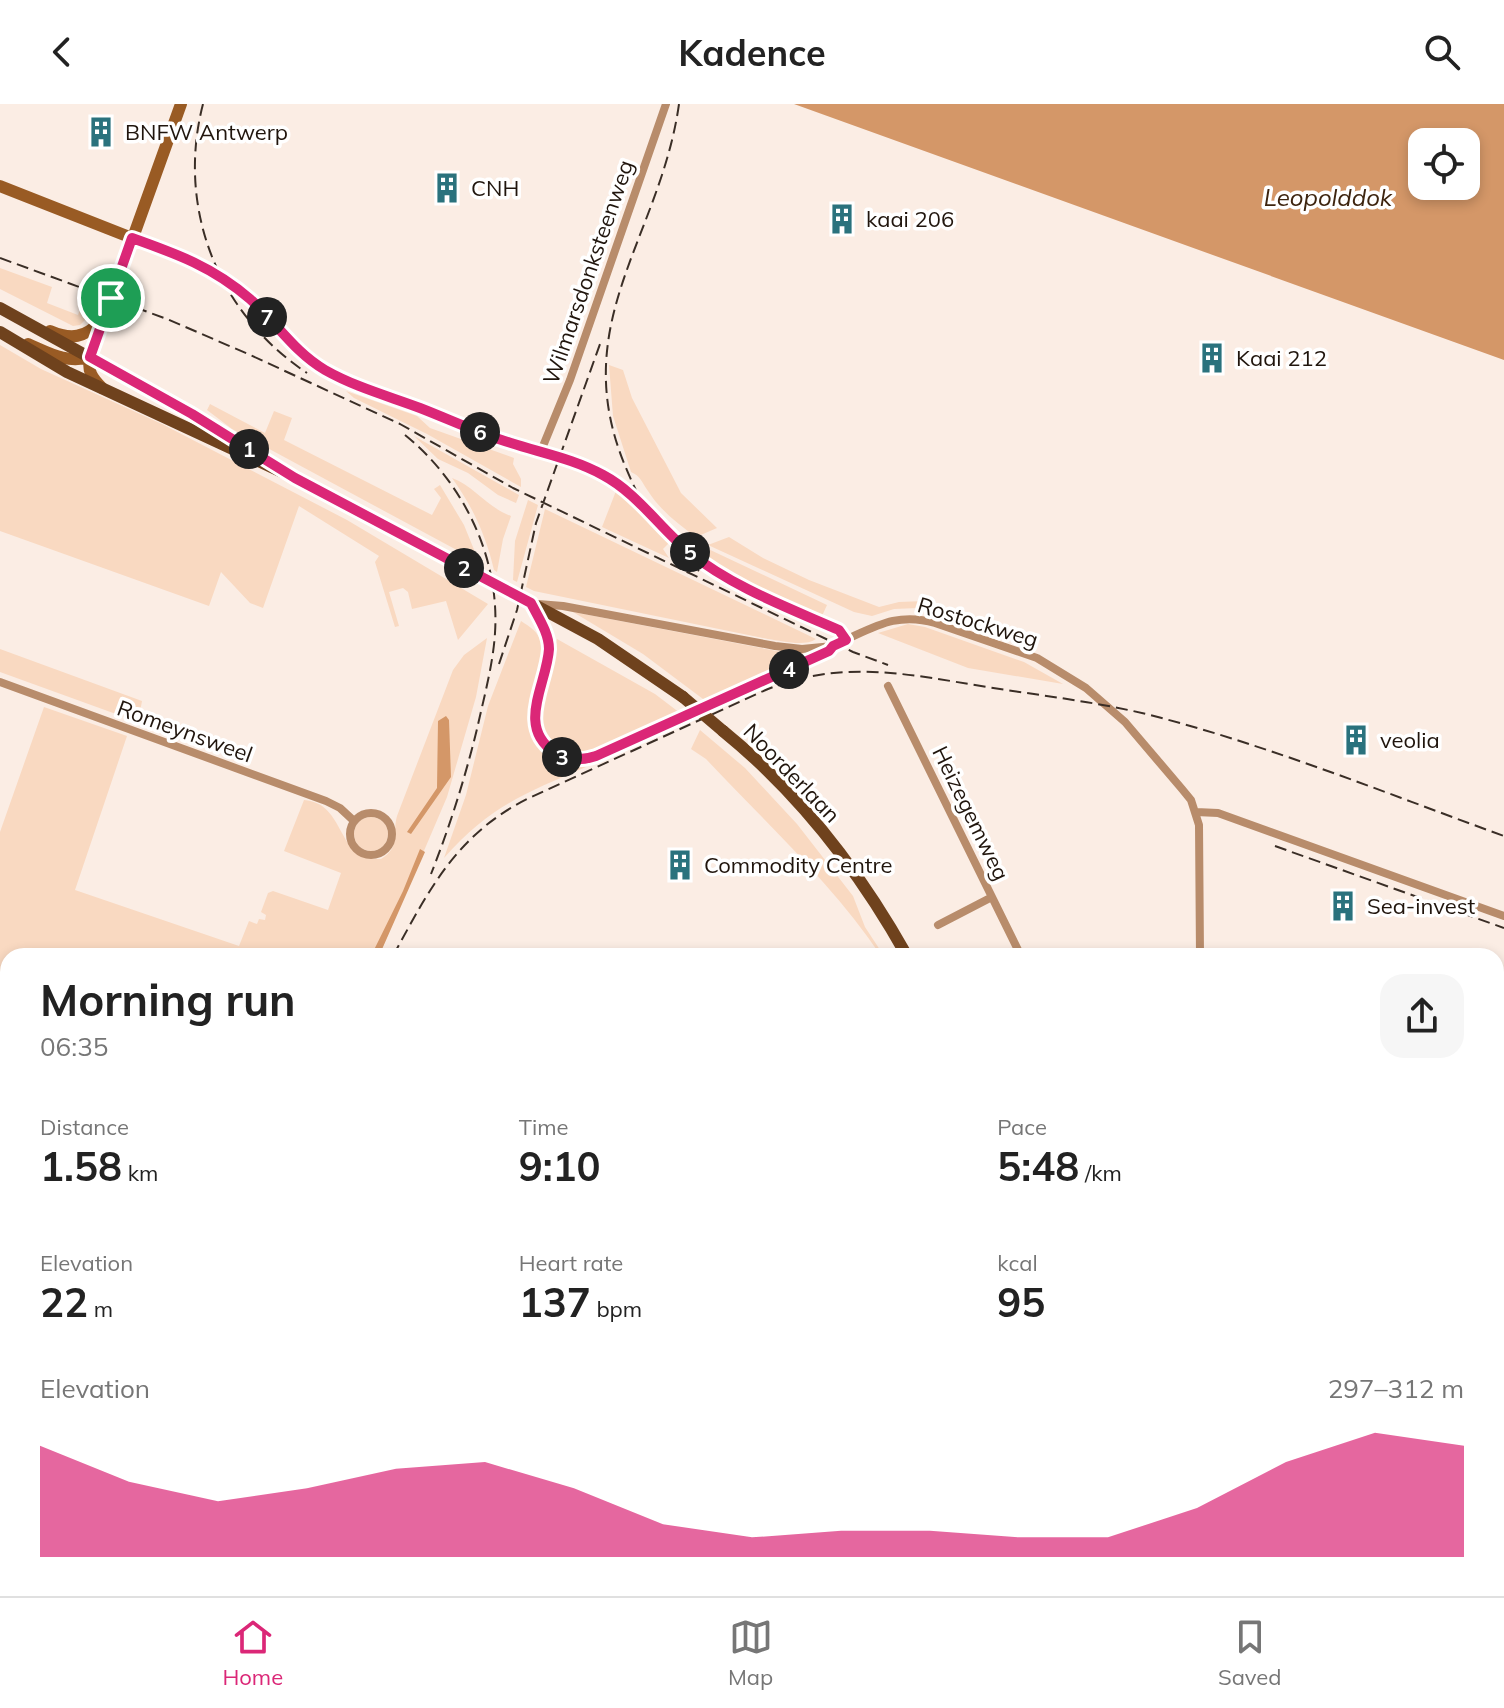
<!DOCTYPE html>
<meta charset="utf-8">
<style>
:root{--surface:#fff;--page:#f6f6f6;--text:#222;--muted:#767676;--line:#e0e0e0;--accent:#db2777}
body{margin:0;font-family:Mulish,sans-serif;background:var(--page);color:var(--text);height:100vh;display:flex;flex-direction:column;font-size:30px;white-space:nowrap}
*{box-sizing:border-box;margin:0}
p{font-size:26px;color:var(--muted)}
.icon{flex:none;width:44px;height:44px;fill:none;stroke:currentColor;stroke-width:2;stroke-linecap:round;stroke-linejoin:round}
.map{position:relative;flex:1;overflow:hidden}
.side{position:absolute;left:0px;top:844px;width:1504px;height:648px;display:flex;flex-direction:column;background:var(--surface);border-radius:24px 24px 0 0;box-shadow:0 4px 12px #0003}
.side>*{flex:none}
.tools{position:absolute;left:1408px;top:24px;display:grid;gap:16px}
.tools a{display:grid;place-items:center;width:72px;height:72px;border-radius:16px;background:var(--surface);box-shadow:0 4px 12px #0003;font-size:40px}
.pin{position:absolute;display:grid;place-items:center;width:68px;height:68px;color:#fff;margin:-34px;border:4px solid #fff;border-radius:50%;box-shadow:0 2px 8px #0007}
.km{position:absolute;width:40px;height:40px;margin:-20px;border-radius:50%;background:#222;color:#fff;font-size:22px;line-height:40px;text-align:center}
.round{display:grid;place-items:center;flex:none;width:84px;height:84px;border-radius:24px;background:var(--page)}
.summary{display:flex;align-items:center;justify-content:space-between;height:136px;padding:0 40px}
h1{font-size:44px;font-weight:700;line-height:60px}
.figures{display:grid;grid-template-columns:repeat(3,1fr);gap:12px;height:136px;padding:8px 40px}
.figures div{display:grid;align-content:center}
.figures b{font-size:40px;font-weight:700}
.figures small{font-size:22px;font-weight:400}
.figures p{font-size:22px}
.chart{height:224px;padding:16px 40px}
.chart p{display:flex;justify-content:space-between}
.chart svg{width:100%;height:144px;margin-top:8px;fill:var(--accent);opacity:.7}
header{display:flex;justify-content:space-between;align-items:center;height:104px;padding:0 40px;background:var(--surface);font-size:36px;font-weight:700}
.dock{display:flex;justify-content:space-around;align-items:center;height:112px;border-top:2px solid var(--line);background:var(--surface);font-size:22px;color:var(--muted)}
.dock a{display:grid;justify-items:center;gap:4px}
.dock .selected{color:var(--accent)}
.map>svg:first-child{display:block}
.green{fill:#f9d9c1}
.water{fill:#d49768;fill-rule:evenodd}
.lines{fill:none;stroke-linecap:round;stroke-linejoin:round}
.street{stroke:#b88c6b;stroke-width:8}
.secondary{stroke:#995b24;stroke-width:12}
.primary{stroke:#6f421d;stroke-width:12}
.rail{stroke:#3a2e26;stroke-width:2;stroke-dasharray:12 6;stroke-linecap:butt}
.primary-bridge{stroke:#6f421d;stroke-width:12}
.route-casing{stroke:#fff;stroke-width:16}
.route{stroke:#db2777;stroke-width:10}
.labels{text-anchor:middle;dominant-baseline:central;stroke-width:7;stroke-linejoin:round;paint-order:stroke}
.poi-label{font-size:22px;fill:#20150d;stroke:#fff;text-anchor:start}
.street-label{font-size:22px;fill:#20150d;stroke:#fff}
.water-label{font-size:24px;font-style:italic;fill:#3d240f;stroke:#fff}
</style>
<header><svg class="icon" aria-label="back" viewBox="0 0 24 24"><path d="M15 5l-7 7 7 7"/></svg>Kadence<svg class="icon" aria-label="search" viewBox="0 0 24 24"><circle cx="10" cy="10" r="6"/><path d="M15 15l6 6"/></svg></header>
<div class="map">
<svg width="1504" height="1492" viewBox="0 0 1504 1492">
<rect width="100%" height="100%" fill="#fbede4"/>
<!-- green -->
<path class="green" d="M0,164L52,183L47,199L78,211L84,194L94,196L87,214L80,221L73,222L0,185Z
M0,241L41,265L162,320L347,416L488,500L458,536L446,497L412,505L408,488L403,484L389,488L399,522L395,523L375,458L379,452L299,402L263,504L250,499L221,468L209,502L0,427Z
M609,261L623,266L632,294L681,389L717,424L696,433C678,420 660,406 648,387C642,379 641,372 631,368L613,312Z
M346,287L417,312L430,324L514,354L513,360L521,375V383L427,330L354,294Z
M210,300L265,329L274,307L292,314L284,336L432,411L441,394L434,385L440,381L464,421L479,458L232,325L207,306Z
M414,332L519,391L516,399L498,391L468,369L438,355Z
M452,374C474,382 488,404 511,412L503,435L497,468L494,466C486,432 473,403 452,374Z
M616,387L632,399L671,437L663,445L669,454L602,423Z
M528,396L538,401L517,478L513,476L515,437Z
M545,405L816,535C804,543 783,537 768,535L534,487L526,483Z
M729,433L763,454L809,476L879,503L899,498L924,497L994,518L992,522L953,515L918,504L894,505L872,512L854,508L708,441Z
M704,443L827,501L822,512L739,474L697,447Z
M573,508L782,548L803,549L804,553L707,598L643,550Z
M521,517C530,523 538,527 541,539C549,570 513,607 537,641C549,658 566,662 586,663C525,689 489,703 444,754L466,691L488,602Z
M908,520L925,523L1024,558L1063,580L968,564L878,529Z
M487,534L476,593L447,693L379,852H8V1065L0,1063V728L44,603L127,632L75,786L239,842L249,817L257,820L259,815L265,816L266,811L261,808L268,789L273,787L328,806L341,769L284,747L304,696C347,699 335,758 381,755C401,743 392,730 397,712L453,566L464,551Z
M557,535L655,590L680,609L596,648L577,652L559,645L541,626L538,608Z
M0,545L142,597L138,618L0,568Z
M700,626L745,664L797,720L853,792L865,823L884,852H881C832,779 765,718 706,655L691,645Z
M354 730a17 17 0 1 1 34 0a17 17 0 1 1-34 0Z"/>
<!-- water -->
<path class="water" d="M794,0H1504V256ZM1466,38V82H1422V38Z
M446,612L449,616L451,673L411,730L407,728L437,684L438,617Z
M420,745L425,748L379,852H371L403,787Z
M1496,968L1504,971V1157L1496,1144Z"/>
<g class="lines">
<!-- street -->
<path class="street" d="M132,134L209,164L252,198L290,238L313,258L344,276L469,324L600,369C634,390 658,421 687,446C730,483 789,504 839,526L846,536
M541,347L570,276L666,0
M531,500C538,514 549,529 548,546C546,580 516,623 554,648C567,657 581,656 596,652L829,547L836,540C872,525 895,507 935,519L1037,554L1086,584L1125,618L1182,685L1191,696L1199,721L1200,852
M538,500L563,502L775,542L802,545L833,542
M0,578L326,697L340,704L354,717
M888,582L1021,852
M1196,708L1218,709L1504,812
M350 730a21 21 0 1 1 42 0a21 21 0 1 1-42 0Z
M938,821L992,793
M0,1257L8,1260
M1496,1408L1504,1420
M733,1484L735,1492
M1183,1484L1187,1492
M0,1486L14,1487L23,1484
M703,1492L722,1484"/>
<!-- secondary -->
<path class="secondary" d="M0,82L132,134
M50,227C71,236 85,234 101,217
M28,240C49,249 67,260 90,253
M102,284C92,274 87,267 90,253L181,0"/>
<!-- primary -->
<path class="primary" d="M0,204L192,310L248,345
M0,228L67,268L295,374L465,464
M531,499L598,535L683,593
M723,627C798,688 860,768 907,852
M264,1492L283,1484"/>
<!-- rail -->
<path class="rail" d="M203,0C176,104 218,210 307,269
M679,0C660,135 565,220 626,364C643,405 664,439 699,467
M0,154L167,215L248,250L400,320L513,384L853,548L888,561
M405,331C463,378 500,453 495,529C493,561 484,593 477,625C465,674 450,722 431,770
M499,560L517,506L536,419L600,240
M1275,742L1504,824
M393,852C429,786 456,731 527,695L761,588C839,554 906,570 987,583C1043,592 1099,598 1154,612C1273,643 1388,690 1504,732
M0,1402L8,1400
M58,1492L63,1484"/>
<!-- primary-bridge -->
<path class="primary-bridge" d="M465,464L531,499
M683,593L723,627"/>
</g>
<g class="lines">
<!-- route casing -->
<g class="route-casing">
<path id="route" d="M132,134C177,150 213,163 250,195C276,218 294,248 325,266C355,283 388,292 420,304C451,316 480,330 511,339C542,349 574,355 603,371C637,389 659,423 689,448C732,483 789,504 839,526L846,536L833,542L829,547L596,652C581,657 567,657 554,648C516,622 547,580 549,545C549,529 538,513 531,499L295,374L192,310L90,253Z"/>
</g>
<!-- route -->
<use href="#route" class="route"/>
</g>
<!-- icons -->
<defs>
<g id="building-bare" transform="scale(2.4)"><path d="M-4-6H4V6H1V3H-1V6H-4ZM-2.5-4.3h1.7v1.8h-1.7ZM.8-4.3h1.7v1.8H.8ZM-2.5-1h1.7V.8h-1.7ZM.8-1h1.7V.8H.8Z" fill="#2a727d" stroke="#fff" stroke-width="2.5" paint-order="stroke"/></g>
</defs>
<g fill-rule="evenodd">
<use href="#building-bare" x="101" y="28"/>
<use href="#building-bare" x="447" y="84"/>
<use href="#building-bare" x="842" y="115"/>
<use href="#building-bare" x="1212" y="254"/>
<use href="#building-bare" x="1356" y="636"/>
<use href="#building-bare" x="680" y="761"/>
<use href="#building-bare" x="1343" y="802"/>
</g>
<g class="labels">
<!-- poi labels -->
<g class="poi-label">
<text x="125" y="28">BNFW Antwerp</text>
<text x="471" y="84">CNH</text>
<text x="866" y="115">kaai 206</text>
<text x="1236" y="254">Kaai 212</text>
<text x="1380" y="636">veolia</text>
<text x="704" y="761">Commodity Centre</text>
<text x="1367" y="802">Sea-invest</text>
</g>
<!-- street labels -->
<g class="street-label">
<text transform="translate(588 168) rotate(-71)">Wilmarsdonksteenweg</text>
<text transform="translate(978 518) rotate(17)">Rostockweg</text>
<text transform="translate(185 627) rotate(20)">Romeynsweel</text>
<text transform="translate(792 669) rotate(46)">Noorderlaan</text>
<text transform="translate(971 709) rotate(64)">Heizegemweg</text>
</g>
<!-- water labels -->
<g class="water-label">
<text x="1328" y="93">Leopolddok</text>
</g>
</g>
</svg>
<div class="tools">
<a><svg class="icon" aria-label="locate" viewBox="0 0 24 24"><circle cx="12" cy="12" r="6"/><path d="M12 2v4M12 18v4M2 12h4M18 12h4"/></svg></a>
</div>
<div class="pin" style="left:111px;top:194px;background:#1e9e55"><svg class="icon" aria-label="arrive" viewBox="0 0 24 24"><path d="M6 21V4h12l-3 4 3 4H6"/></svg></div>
<b class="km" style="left:249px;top:345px">1</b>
<b class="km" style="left:464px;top:464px">2</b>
<b class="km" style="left:562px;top:653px">3</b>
<b class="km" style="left:789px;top:565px">4</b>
<b class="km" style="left:690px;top:448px">5</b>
<b class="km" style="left:480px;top:328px">6</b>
<b class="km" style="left:267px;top:213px">7</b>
<section class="side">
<div class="summary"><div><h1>Morning run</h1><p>06:35</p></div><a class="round"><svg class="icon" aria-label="share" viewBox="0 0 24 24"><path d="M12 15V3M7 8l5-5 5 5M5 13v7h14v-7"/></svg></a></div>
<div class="figures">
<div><p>Distance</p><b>1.58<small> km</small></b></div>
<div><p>Time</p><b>9:10</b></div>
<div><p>Pace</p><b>5:48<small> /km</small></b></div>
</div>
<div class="figures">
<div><p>Elevation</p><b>22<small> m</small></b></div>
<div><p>Heart rate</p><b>137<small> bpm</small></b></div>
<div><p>kcal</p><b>95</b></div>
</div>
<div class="chart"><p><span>Elevation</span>297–312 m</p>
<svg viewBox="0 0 160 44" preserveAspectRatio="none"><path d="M0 44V10L10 21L20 27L30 23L40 17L50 15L60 23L70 34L80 38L90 36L100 36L110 38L120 38L130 29L140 15L150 6L160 10V44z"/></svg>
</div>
</section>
</div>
<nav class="dock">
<a class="selected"><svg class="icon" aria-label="home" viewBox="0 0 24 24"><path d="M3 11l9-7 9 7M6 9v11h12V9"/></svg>Home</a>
<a><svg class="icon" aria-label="map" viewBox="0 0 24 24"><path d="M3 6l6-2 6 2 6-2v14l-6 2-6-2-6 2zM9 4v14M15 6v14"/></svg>Map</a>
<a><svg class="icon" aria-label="saved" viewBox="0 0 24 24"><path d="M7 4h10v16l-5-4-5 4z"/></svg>Saved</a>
</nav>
